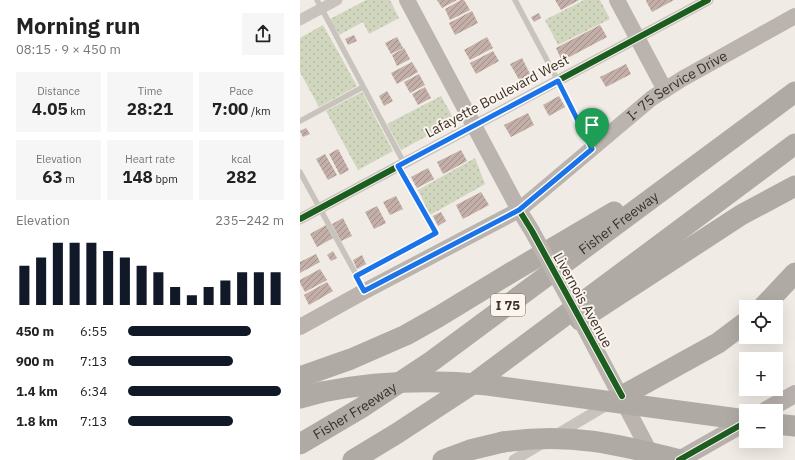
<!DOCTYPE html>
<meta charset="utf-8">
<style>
:root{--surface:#fff;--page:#f6f6f6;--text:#222;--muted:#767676;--accent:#111827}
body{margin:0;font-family:"IBM Plex Sans",sans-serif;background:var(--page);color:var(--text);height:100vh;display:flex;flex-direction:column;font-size:15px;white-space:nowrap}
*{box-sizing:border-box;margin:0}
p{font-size:13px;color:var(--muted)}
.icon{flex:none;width:22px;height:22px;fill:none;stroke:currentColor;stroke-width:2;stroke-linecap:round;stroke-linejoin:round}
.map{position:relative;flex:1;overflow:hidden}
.panel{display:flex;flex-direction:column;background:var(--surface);width:300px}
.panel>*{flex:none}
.fabs{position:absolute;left:439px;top:300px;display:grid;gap:8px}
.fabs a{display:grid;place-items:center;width:44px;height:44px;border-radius:0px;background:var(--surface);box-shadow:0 4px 16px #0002;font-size:20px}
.pin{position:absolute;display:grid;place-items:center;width:34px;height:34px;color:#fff;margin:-41px -17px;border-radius:50% 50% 50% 0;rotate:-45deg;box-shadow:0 0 4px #0007}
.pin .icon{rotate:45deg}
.round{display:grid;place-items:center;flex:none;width:42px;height:42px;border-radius:0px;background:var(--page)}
.overview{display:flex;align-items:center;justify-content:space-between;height:68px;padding:0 16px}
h1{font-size:22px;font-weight:700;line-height:30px}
.figures{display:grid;grid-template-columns:repeat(3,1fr);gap:6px;height:68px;padding:4px 16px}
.figures div{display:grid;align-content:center;border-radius:0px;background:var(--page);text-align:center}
.figures b{font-size:17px;font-weight:700}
.figures small{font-size:11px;font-weight:400}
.figures p{font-size:11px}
.chart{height:112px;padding:8px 16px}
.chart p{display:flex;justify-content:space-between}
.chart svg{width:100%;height:72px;margin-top:4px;stroke:var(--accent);stroke-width:6}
ul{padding:0 16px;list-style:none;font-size:13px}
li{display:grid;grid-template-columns:64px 48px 1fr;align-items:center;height:30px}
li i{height:10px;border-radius:5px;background:var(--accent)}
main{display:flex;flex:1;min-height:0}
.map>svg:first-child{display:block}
.grass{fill:url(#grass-dots)}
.building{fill:url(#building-hatch)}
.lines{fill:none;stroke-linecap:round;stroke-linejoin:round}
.lane{stroke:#c9c3be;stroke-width:5.5}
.street{stroke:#c9c3be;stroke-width:11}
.secondary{stroke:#bab3ae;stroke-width:16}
.primary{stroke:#b8b1ad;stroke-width:18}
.highway{stroke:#afaaa4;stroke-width:21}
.secondary-bridge{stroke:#bab3ae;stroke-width:16}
.highway-bridge{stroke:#afaaa4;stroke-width:21}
.cycleway-casing{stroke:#fbf5ee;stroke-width:8}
.cycleway{stroke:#1b5e20;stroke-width:6}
.route-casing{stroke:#fff;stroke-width:8}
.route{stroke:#1a73e8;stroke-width:5}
.labels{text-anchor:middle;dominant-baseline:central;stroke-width:4;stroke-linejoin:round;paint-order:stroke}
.shield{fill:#fbf5ee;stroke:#756b66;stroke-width:1}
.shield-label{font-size:13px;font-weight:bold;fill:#3b302b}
.street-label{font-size:14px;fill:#3b302b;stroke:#fbf5ee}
</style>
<main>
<section class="panel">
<div class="overview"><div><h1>Morning run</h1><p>08:15 · 9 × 450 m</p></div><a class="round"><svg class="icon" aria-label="share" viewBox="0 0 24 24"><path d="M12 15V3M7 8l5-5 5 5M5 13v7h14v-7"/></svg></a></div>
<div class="figures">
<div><p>Distance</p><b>4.05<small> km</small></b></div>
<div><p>Time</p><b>28:21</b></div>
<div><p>Pace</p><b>7:00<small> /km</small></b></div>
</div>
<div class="figures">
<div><p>Elevation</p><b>63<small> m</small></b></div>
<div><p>Heart rate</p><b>148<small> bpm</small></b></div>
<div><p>kcal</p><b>282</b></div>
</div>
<div class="chart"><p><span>Elevation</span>235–242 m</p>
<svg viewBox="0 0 160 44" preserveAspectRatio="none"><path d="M5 44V20M15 44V15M25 44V6M35 44V6M45 44V6M55 44V11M65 44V15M75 44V20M85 44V24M95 44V33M105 44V38M115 44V33M125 44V29M135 44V24M145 44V24M155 44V24"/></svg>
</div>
<ul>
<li><b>450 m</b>6:55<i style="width:79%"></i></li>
<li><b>900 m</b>7:13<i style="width:67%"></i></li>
<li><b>1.4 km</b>6:34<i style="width:98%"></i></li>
<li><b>1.8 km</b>7:13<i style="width:67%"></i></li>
</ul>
</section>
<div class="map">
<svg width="495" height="460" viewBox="0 0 495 460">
<defs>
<pattern id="grass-dots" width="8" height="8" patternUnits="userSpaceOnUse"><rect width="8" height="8" fill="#d1d6bf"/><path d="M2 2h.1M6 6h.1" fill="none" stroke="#b4b8a4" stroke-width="1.8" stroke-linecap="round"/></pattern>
<pattern id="building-hatch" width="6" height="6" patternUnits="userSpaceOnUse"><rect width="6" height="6" fill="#c3afa7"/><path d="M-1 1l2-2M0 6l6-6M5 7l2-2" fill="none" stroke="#a08f88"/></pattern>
</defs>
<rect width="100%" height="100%" fill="#f0ebe5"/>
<!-- grass -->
<path class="grass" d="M66,0H90L99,18L69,34L63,22L39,35L30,19Z
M284,0H300L310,19L258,45L245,20Z
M23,25L57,86L19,107L0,72V38Z
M62,92L93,151L58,170L26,111Z
M141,96L155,121L101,150L87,124Z
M175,158L185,184L130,215L118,190Z"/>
<!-- building -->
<path class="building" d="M137,0H157L142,8Z
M161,0H164L170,10L150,20L145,9Z
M255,0H279L261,10Z
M347,0H374L352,12L346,1Z
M172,11L178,23L155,35L149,23Z
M239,13L241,18L234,22L231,17Z
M300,25L307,37L262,61L256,48Z
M54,35L57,41L48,45L45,39Z
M97,37L103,48L91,54L85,43Z
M187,37L193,48L170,60L164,50Z
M104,48L110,59L97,66L92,55Z
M193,51L199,61L176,74L170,63Z
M222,58L232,78L221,83L210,64Z
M112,62L118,72L97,84L91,73Z
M326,64L331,74L306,87L300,77Z
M119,74L125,85L110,93L104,82Z
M125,87L131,98L118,105L112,94Z
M87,91L93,101L84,106L79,96Z
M259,96L265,107L249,116L243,105Z
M228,113L234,125L211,137L204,125Z
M6,128L10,134L3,137L0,131Z
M38,149L49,170L40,175L29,154Z
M161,150L167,161L143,174L137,162Z
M25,154L37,175L28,180L16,159Z
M128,168L134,179L117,188L111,177Z
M181,192L189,205L163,219L156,205Z
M96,196L103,209L90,215L83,202Z
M77,206L86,223L74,229L65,212Z
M141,212L146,221L138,226L133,216Z
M43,218L52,236L41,241L32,224Z
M26,225L33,238L17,247L10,234Z
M33,251L37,258L31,261L27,255Z
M16,254L20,262L0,273V262Z
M62,255L66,264L57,269L53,260Z
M20,269L27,280L5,292L0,283V280Z
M27,282L33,291L9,305L4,295Z"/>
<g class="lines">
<!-- lane -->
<path class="lane" d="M17,0L104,163
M215,0L258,81L291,147
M0,121L63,87
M0,172L64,289
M56,276L136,233L98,166"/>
<!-- street -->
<path class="street" d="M0,20L37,0
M0,219L408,0
M214,460L310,403"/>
<!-- secondary -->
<g class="secondary">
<path d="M107,0L219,210L232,231"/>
<path d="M317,0L365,90"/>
<path id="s1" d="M0,327L65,291L219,210L352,98L382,79L495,16"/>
<path d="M291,340L354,460"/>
</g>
<!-- primary -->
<path class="primary" d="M465,411L495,394
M379,460L446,422"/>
<!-- highway -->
<g class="highway">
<path d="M463,307L495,273"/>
<path d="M280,320L441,215L495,186"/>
<path d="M0,377L51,359L106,335L138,317L212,272L314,212"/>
<path d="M322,396L418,343L446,322"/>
<path d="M0,398L22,392"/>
<path d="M476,424L495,426"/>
<path id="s2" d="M0,444L61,408L132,361L495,92"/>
<path d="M53,460L96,434L177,381L495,144"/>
<path d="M143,460L170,450L203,442"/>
</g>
<!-- secondary-bridge -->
<path class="secondary-bridge" d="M232,231L291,340"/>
<!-- highway-bridge -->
<path class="highway-bridge" d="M22,392C78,381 130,379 187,385L446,420
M203,442C269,432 317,444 380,460"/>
<!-- cycleway casing -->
<g class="cycleway-casing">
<path id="cycleway" d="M219,210L232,231L322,396
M0,219L408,0
M379,460L446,422"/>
</g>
<!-- cycleway -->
<use href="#cycleway" class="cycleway"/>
</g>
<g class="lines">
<!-- route casing -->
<g class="route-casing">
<path id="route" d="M258,81L292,149L219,210L64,291L56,276L136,233L98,166Z"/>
</g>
<!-- route -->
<use href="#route" class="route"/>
</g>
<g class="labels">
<!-- shield labels -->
<rect class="shield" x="191" y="294" width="34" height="22" rx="3"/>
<g class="shield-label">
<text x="208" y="305">I 75</text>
</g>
<!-- street labels -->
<g class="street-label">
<text stroke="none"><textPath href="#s1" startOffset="450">I- 75 Service Drive</textPath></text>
<text transform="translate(197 96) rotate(-28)">Lafayette Boulevard West</text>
<text stroke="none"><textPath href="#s2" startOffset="388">Fisher Freeway</textPath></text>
<text transform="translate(283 300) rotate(61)">Livernois Avenue</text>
<text stroke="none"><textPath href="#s2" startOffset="64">Fisher Freeway</textPath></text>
</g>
</g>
</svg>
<div class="fabs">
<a><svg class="icon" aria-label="locate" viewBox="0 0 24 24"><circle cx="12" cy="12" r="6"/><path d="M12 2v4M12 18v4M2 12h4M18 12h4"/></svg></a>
<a>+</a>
<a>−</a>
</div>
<div class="pin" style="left:292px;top:149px;background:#1e9e55"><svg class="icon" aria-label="arrive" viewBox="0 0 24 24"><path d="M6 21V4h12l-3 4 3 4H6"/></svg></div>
</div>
</main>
